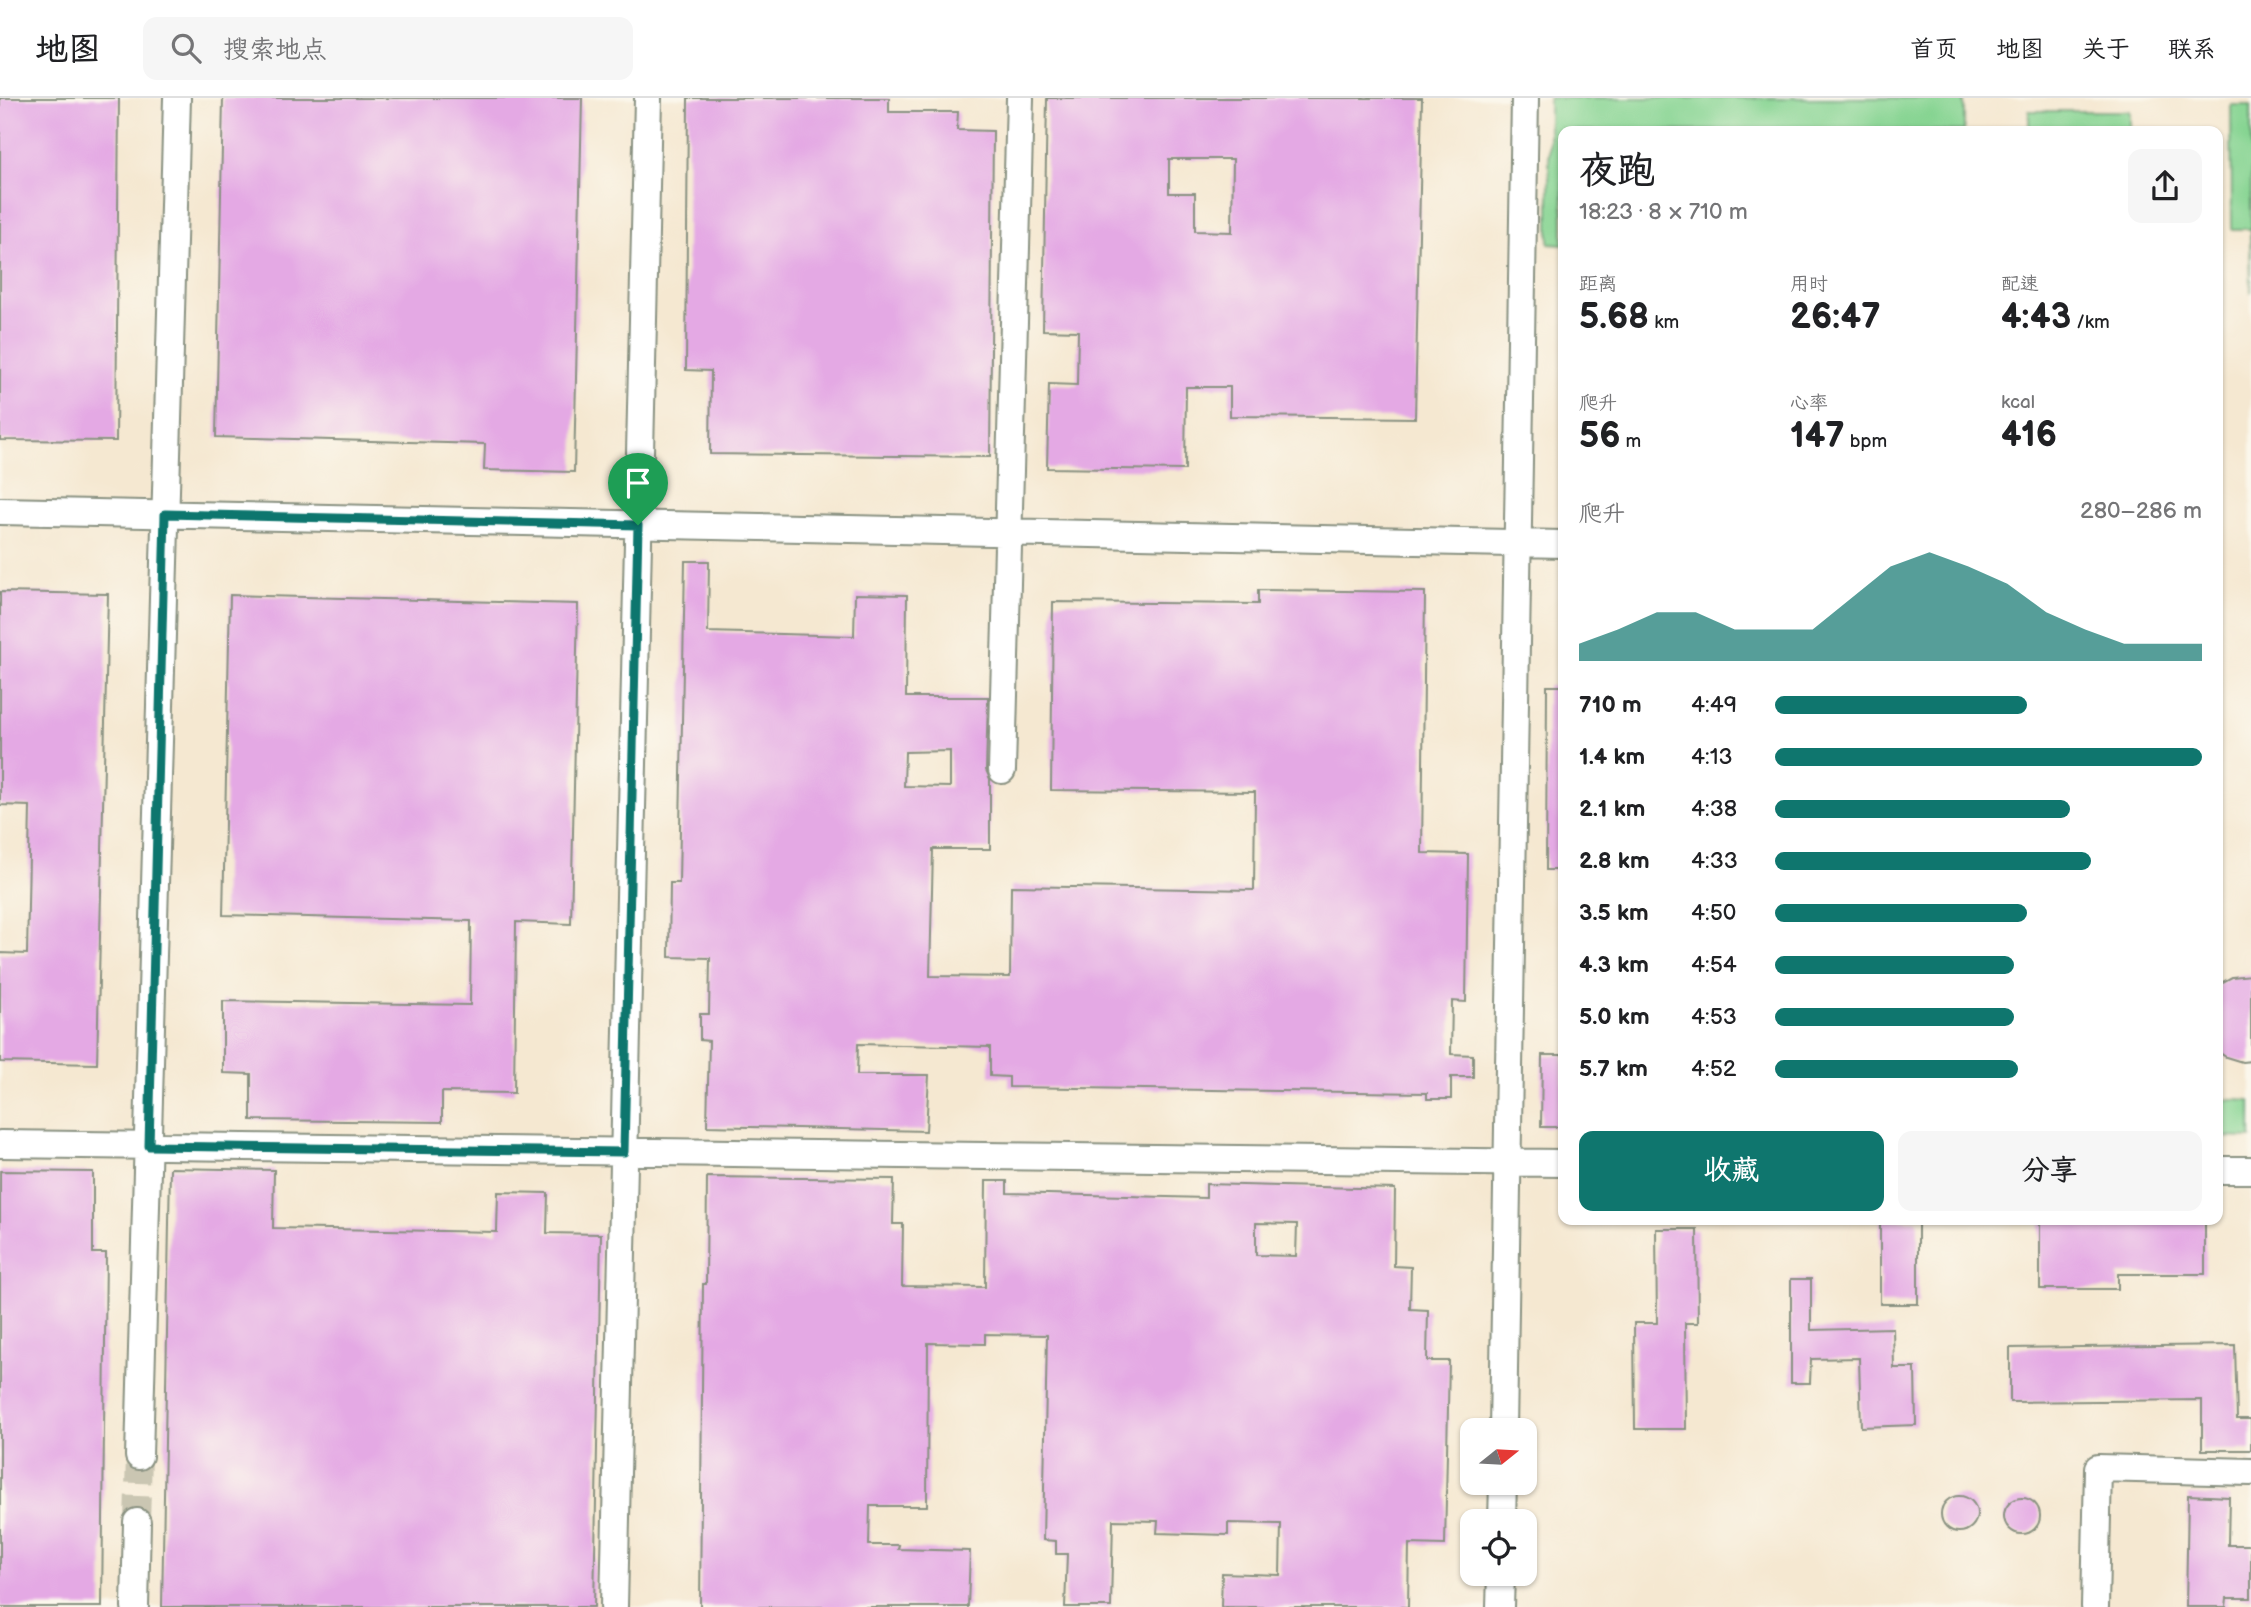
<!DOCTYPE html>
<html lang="zh">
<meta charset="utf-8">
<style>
:root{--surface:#fff;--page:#f6f6f6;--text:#202124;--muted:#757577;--line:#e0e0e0;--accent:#0f766e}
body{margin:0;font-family:"Balsamiq Sans","LXGW WenKai TC",sans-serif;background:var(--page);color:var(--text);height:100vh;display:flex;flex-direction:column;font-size:26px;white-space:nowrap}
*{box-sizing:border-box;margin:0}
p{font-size:23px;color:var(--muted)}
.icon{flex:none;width:38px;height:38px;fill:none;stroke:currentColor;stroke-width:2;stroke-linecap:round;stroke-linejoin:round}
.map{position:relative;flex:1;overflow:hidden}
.details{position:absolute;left:1558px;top:28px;width:665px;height:1099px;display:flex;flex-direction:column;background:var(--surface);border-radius:14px;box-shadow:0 2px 5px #0004}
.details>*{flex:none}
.needle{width:46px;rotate:72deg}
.fabs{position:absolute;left:1460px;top:1320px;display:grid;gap:14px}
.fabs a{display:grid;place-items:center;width:77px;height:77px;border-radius:14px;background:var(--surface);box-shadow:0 2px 5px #0004;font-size:35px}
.pin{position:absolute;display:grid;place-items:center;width:60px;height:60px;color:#fff;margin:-72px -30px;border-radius:50% 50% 50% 0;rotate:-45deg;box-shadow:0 0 7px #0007}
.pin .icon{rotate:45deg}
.round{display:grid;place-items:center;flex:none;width:74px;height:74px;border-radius:14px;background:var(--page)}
.headline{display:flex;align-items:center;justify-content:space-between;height:119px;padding:0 21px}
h1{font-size:38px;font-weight:800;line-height:52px}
.metrics{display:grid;grid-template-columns:repeat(3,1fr);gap:10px;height:119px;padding:7px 21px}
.metrics div{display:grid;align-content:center}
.metrics b{font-size:35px;font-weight:800}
.metrics small{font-size:19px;font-weight:400}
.metrics p{font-size:19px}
.chart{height:196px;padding:14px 21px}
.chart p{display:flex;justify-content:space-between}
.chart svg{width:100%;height:126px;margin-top:7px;fill:var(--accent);opacity:.7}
.cta{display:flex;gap:14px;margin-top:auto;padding:14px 21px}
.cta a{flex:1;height:80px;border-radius:14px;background:var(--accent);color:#fff;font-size:28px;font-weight:800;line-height:80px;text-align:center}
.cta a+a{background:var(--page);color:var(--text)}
ul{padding:0 21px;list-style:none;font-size:23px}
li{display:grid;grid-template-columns:112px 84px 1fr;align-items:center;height:52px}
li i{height:18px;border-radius:9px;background:var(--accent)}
header{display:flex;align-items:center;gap:42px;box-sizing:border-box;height:98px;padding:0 35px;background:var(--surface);border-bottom:2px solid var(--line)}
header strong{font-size:33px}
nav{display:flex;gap:38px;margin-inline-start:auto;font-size:24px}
.search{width:490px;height:63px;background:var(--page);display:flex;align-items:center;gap:18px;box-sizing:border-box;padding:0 24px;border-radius:14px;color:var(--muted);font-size:26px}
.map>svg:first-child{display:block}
.green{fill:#86d492;stroke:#528863;stroke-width:2}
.building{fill:#e4a9e4;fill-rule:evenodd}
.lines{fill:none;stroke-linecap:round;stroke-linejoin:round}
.minor-tunnel{stroke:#cac6b2;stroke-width:26;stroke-dasharray:26 13;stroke-linecap:butt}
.minor-casing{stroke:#8a9282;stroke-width:30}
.minor{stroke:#fff;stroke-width:26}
.route-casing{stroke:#fff;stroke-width:14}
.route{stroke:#0f766e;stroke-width:9}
</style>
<header>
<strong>地图</strong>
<div class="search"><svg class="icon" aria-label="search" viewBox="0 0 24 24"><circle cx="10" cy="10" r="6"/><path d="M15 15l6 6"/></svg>搜索地点</div>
<nav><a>首页</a><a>地图</a><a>关于</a><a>联系</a></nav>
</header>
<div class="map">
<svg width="2251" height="1509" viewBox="0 0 2251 1509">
<rect width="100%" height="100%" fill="#fbf7ec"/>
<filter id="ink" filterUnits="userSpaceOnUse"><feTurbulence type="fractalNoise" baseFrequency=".0143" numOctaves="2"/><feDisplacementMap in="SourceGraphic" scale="14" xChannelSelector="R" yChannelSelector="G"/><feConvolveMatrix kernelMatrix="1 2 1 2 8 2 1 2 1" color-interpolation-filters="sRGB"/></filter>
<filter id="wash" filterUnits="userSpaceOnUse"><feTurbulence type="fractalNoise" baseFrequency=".00686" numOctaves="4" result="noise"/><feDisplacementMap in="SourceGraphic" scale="28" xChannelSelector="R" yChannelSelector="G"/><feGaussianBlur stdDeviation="1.57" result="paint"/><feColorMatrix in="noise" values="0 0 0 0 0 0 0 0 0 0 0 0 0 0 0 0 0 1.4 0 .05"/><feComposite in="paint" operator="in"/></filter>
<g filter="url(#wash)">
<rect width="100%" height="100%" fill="#f5e8d1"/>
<!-- green -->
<path class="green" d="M1549,0H1964V33H1563V147L1549,146Z
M2231,7H2251V195L2250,131H2232Z
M2029,13H2130V33H2029Z
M2217,1001L2251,1003V1040L2217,1039Z"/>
<g id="blocks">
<!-- building -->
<path class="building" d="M0,0H119L116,343L0,342Z
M223,0H582L574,374L484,372L485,346L216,339Z
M688,0H889V14H958L957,32L993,33L990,359L710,356L711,273L686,272Z
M1047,0H1422L1415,320L1230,318V289H1186L1185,372L1047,370L1049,286L1077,287L1078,233L1043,232ZM1169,61H1233L1232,134L1195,133V95H1169Z
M685,463H709L708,534L854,538L855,496L907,497L906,599H988L986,672L990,681V751H933L930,878L1010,879L1011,788L1254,792L1255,694L1051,692L1053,504L1258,506V492L1425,494L1422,755L1468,756L1466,904L1452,903L1451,956L1473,957V979H1451V1001H1427V995L1009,989V979L990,978V949L858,946L857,977H929L926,1033L707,1028L709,943L700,942V916H709L710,860L669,859L670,785H679ZM950,653V689L904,688L905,654Z
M0,494L108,496L97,966L0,964V855L27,856L30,708L0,707Z
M230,497L578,506L571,826L516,824L514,995L442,994V1024L251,1022V976L223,975V903L470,907L471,823L223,817Z
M1547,588H1563V772H1546Z
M2251,877V963L2242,964L2226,959L2217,953V887L2232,879Z
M1542,957H1563V1029H1541Z
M170,1070L274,1072L273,1130L497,1134L498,1094L548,1095L547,1135L601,1136L594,1509H162Z
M0,1073L93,1074V1155H106L102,1509H0Z
M707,1079L894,1081L893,1126H903L902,1188L985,1189L986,1083H1007V1095L1206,1100V1086L1395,1091L1394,1168L1411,1169L1410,1211L1428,1212L1427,1263H1449L1445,1447L1409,1446L1408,1509H1221L1222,1475L1280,1477L1281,1426L1228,1425V1437L1157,1435L1158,1423L1113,1422L1111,1509H1065L1067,1456H1056V1443L1043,1442L1047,1237L985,1236V1246L928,1245L927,1408H870L869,1447H899L898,1451L970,1453L968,1509H700L703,1186H706ZM1256,1125L1297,1126L1296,1158L1256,1157Z
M1880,1122H1918V1206H1880Z
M2040,1122H2205V1176H2118V1191H2040Z
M1656,1131H1697L1698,1225H1685L1686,1331H1635L1634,1225H1657Z
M1791,1181H1811V1232L1893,1230L1894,1270H1915L1916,1327L1861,1329L1859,1260L1811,1261L1810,1285H1791Z
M2235,1247L2237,1321H2251V1352H2202V1302L2010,1304V1250Z
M2188,1397L2229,1399L2228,1447H2251V1500H2227L2226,1509H2186Z
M1941 1416a18 18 0 1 1 36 0a18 18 0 1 1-36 0Z
M2004 1418a18 18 0 1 1 36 0a18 18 0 1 1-36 0Z"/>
</g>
</g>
<g filter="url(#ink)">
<use href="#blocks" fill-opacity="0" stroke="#8a9282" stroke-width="2"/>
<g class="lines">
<!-- minor-tunnel -->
<path class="minor-tunnel" d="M137,1424L139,1358"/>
<!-- minor casing -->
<g class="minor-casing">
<path id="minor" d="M0,413L1563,446
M1002,672L1020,0
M0,1046L1563,1065
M2217,1072H2251
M1503,1332L1525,0
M139,1358L177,0
M1502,1423L1503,1384
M135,1509L137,1424
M614,1509L648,0
M1500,1509L1501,1475
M2095,1509L2098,1370L2251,1374"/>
</g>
<!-- minor -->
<use href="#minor" class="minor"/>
</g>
</g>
<g class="lines" filter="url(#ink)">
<!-- route casing -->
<g class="route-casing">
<path id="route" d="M165,416L638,427L624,1054L149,1048Z"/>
</g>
<!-- route -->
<use href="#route" class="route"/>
</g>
</svg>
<div class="fabs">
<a><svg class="needle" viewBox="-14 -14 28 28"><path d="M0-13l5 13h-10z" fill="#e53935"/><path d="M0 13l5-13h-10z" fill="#757577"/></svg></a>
<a><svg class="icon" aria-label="locate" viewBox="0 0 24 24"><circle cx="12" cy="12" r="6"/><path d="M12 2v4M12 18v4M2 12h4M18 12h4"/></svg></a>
</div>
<div class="pin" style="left:638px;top:427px;background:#1e9e55"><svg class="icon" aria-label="arrive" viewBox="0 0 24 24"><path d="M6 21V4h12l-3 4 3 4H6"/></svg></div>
<section class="details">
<div class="headline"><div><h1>夜跑</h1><p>18:23 · 8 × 710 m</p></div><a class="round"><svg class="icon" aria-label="share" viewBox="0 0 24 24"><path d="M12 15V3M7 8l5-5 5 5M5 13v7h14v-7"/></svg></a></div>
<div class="metrics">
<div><p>距离</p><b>5.68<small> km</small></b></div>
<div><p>用时</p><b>26:47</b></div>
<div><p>配速</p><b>4:43<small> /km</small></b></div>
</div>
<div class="metrics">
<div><p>爬升</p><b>56<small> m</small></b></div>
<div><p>心率</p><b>147<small> bpm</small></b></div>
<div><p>kcal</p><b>416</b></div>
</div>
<div class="chart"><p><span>爬升</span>280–286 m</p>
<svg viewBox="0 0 160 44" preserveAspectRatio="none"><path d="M0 44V38L10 33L20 27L30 27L40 33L50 33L60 33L70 22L80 11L90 6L100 11L110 17L120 27L130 33L140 38L150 38L160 38V44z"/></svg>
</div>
<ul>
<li><b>710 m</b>4:49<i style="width:59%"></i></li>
<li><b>1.4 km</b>4:13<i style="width:100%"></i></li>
<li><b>2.1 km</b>4:38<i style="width:69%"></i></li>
<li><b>2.8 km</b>4:33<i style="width:74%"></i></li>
<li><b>3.5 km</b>4:50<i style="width:59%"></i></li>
<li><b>4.3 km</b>4:54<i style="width:56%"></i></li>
<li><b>5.0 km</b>4:53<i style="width:56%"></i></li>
<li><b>5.7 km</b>4:52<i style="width:57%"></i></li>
</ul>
<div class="cta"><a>收藏</a><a>分享</a></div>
</section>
</div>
